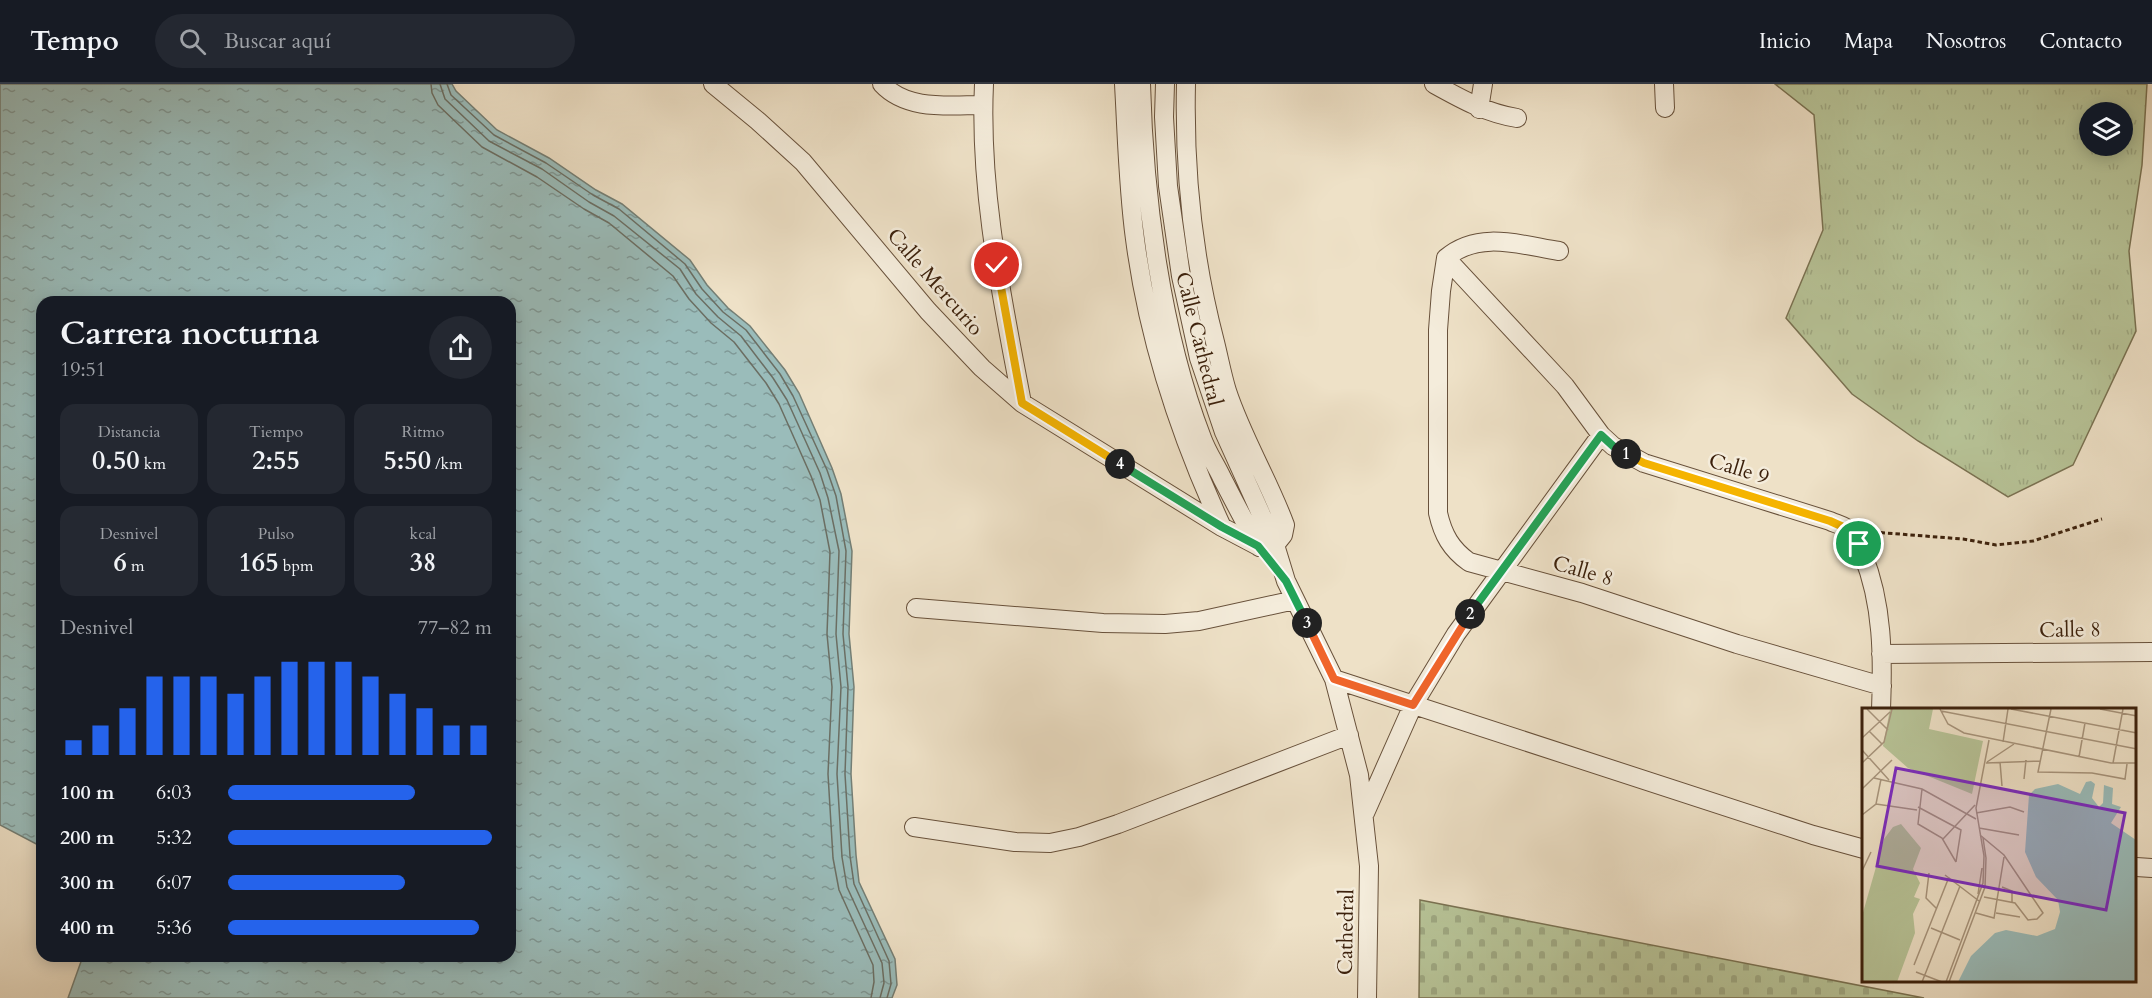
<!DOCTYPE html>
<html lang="es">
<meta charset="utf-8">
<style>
:root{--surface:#171b24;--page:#242831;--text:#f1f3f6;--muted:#9ea1a6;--line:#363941;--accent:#2563eb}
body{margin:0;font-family:Cardo,serif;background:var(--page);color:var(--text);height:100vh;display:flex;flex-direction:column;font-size:22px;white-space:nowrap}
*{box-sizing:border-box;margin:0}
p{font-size:20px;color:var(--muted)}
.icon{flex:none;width:33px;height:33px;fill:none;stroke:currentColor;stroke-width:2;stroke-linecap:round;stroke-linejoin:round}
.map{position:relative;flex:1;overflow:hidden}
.sheet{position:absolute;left:36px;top:212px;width:480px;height:666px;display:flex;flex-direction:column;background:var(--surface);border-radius:18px;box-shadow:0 3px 15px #0003}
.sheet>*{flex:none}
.buttons{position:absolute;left:2079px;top:18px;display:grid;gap:12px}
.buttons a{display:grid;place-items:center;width:54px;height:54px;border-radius:50%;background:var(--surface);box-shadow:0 3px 15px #0003;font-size:30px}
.pin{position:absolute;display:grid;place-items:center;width:51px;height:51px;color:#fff;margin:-26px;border:3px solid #fff;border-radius:50%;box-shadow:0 2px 6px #0007}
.km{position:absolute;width:30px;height:30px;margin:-15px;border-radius:50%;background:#222;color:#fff;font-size:16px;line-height:30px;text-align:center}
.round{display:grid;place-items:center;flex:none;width:63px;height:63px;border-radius:32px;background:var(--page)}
.overview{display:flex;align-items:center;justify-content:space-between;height:102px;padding:0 24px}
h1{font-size:33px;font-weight:600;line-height:45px}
.metrics{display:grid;grid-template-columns:repeat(3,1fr);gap:9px;height:102px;padding:6px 24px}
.metrics div{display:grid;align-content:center;border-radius:15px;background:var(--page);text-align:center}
.metrics b{font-size:26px;font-weight:600}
.metrics small{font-size:16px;font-weight:400}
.metrics p{font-size:16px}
.chart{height:168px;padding:12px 24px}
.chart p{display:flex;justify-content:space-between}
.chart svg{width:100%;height:108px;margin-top:6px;stroke:var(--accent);stroke-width:6}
ul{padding:0 24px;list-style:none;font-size:20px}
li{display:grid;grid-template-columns:96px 72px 1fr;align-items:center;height:45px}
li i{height:15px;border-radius:8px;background:var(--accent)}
header{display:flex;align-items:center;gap:36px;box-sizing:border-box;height:84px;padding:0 30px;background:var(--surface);border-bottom:2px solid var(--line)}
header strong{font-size:28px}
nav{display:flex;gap:33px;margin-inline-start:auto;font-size:21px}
.search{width:420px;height:54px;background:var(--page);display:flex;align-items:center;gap:15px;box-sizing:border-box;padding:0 21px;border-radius:33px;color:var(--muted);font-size:22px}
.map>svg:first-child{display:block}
.grass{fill:url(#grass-tufts);stroke:#7a7252;stroke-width:1.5;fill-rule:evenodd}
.cemetery{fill:url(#cemetery-stones);stroke:#7a7252;stroke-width:1.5}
.water{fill:url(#water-ripples);stroke:#747e74;stroke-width:1.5}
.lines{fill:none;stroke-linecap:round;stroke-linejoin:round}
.shore{stroke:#6b6e63;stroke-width:1.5}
.minor-casing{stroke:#68513b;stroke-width:20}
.path{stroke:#3c210c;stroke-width:3;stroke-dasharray:4.5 3;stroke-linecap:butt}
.minor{stroke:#f4ecdb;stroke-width:18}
.split-1-casing{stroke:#fff;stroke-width:12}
.split-2-casing{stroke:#fff;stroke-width:12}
.split-3-casing{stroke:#fff;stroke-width:12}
.split-4-casing{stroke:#fff;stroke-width:12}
.split-5-casing{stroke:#fff;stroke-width:12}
.split-1{stroke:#f5b400;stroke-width:8}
.split-2{stroke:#22a559;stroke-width:8}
.split-3{stroke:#f0652b;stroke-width:8}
.split-4{stroke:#22a559;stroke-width:8}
.split-5{stroke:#f5b400;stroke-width:8}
.labels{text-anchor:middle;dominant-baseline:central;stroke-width:5;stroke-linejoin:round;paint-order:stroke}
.street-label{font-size:21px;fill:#3c210c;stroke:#f4ecdb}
.inset-road{fill:none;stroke:#a7947c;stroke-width:1.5}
.view{fill:#7b2cbf;fill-opacity:0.15;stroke:#7b2cbf;stroke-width:3}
.inset-edge{fill:none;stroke:#3c210c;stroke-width:3}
</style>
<header>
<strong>Tempo</strong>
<div class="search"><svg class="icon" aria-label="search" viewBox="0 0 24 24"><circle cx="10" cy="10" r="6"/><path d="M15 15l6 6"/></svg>Buscar aquí</div>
<nav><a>Inicio</a><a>Mapa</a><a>Nosotros</a><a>Contacto</a></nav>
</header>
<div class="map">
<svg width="2152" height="914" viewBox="0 0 2152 914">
<defs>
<pattern id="grass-tufts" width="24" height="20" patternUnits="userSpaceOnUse" patternTransform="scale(1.5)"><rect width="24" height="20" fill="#b7c397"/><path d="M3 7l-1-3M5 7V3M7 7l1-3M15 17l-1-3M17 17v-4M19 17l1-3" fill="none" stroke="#9ea781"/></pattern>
<pattern id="cemetery-stones" width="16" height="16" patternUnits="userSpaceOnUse" patternTransform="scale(1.5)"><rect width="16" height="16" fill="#b7c397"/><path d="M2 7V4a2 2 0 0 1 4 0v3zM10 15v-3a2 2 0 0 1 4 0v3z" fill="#9ea781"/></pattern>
<pattern id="water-ripples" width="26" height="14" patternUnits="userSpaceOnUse" patternTransform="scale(1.5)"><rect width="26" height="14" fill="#9abcba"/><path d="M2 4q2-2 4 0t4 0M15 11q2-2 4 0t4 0" fill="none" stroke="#7f9896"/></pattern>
</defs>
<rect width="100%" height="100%" fill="#eee1c7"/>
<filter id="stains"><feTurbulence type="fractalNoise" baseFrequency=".00333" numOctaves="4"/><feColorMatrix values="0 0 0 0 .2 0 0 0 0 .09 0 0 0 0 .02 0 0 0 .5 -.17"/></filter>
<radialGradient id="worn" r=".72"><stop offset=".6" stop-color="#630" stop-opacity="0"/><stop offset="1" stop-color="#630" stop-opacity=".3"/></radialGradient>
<!-- grass -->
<path class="grass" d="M1775,0H2147L2142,81L2129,167L2136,247L2073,381L2008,413L1918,357L1852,310L1786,234L1823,146L1814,31ZM2090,28H2122V62H2090Z"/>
<!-- cemetery -->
<path class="cemetery" d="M1420,816L1924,914H1419Z"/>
<!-- water -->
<path class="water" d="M0,0H452L456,7L497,46L549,74L596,106L622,120L690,176L707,201L728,224L750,242L785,286L799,309L832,384L841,410L852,467L849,550L854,603L851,690L856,771L859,798L895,875L897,901L892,914H68L83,872H510V218H42V763L0,741Z"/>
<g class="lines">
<!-- shore -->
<path class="shore" d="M431,0L432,9L438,21L482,63L537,93L584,125L609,139L673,192L689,215L711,239L734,258L766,299L779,320L811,392L820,416L830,468L827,550L832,603L828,690L833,774L839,806L873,881L874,898L871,914
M440,0L445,15L489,57L542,85L589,118L614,132L680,185L696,210L718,233L741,252L773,294L787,316L820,389L828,414L839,467L836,550L841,603L837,690L842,773L847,803L882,879L884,899L880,914
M447,0L451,11L494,51L546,79L593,111L619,125L685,180L702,205L723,228L746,246L780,290L793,312L827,386L836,412L846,467L843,550L848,603L845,690L850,772L854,800L889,877L891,900L887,914"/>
<!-- minor casing -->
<g class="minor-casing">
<path id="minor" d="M713,0L758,37L803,78L928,227L982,284L1022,319L1222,443L1258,462L1275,461
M882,0C907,27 949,21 983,21
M984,0C979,108 1002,213 1022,319
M1124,0C1127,52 1128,104 1135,155C1148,255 1180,352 1222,443
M1141,0C1144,113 1161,248 1202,354C1207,368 1216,381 1222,394C1234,417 1246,441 1259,463
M1165,0L1164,33L1168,102L1181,192L1199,274L1224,348L1275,461L1286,497L1334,595L1359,691L1369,782L1367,914
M1186,0C1184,87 1193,174 1215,258C1219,274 1222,291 1227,307C1242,353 1268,395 1285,441L1283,451L1275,461
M1434,0C1461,15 1486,29 1517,34
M1664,0L1665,24
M1479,25L1483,0
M1446,174L1441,207L1438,246V429C1443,451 1451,465 1469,478L1582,509L1737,560L1882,602
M1446,174L1565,302L1601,351L1613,362L1644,379L1830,437C1836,440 1846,442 1850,447C1857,453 1860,464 1863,471C1883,520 1883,574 1881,626
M1446,174C1479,146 1521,161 1559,167
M916,524L1103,539L1165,540L1199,537L1295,516
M1881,570L2152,568
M1334,595L1813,751L1864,765
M1365,729L1413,621L1456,550L1601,351
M914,743L1015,758L1050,759L1079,753L1118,740L1349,651
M2136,783L2152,784"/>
</g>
<!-- path -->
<path class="path" d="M1873,448L1963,455L1996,461L2033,457L2102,435"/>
<!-- minor -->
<use href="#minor" class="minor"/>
</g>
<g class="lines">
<!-- split-1 casing -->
<g class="split-1-casing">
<path id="split-1" d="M1626,370L1644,379L1830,437L1850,446L1859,460"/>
</g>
<!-- split-2 casing -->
<g class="split-2-casing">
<path id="split-2" d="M1470,530L1601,351L1613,362L1626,370"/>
</g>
<!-- split-3 casing -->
<g class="split-3-casing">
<path id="split-3" d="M1307,539L1334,595L1413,621L1470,530"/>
</g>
<!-- split-4 casing -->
<g class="split-4-casing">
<path id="split-4" d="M1120,380L1222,443L1258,462L1286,497L1307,539"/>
</g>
<!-- split-5 casing -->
<g class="split-5-casing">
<path id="split-5" d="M997,181L1022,319L1120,380"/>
</g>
<!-- split-1 -->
<use href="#split-1" class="split-1"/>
<!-- split-2 -->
<use href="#split-2" class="split-2"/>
<!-- split-3 -->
<use href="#split-3" class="split-3"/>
<!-- split-4 -->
<use href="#split-4" class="split-4"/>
<!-- split-5 -->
<use href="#split-5" class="split-5"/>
</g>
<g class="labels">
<!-- street labels -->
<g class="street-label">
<text transform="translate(935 198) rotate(49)">Calle Mercurio</text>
<text transform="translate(1199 255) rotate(76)">Calle Cathedral</text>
<text transform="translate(1739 385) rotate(17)">Calle 9</text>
<text transform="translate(1583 487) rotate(16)">Calle 8</text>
<text transform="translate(2070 546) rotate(-1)">Calle 8</text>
<text transform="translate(1346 848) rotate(-89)">Cathedral</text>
</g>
</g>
<!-- overview -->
<g transform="translate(1862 624)">
<rect width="274" height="274" fill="#eee1c7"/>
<path d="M39,116L59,140L51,161L58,175L52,189L58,191L51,206L53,225L35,274H0V208L22,131L31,119Z" fill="#b7c397"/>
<path d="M28,1H71L67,21L121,33L110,86L46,60L21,38Z" fill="#b7c397"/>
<path d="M229,73L233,76L230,90L237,99L241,95L242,77L251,80L250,96L259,99L249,115L274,132V274H96L109,248L133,225L144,222L175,228L193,221L198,204L196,192L174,169L163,144L167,87L173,81L196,76L218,86L224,74Z" fill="#9abcba"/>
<path class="inset-road" d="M5,1L26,22M78,1L86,16L102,25L249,55H275M149,1L275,25M189,1L176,64L230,65L263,71L265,56M238,1L275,8M79,3L275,41M7,23L20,36M0,30L28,4M141,34L146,1M0,42L27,72M217,49L223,15M125,54L152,36M138,54L140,78M0,55L22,34L30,1M124,55L178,53M251,55L261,1M12,70L60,81L114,111M162,71L164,52M0,81L30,52M60,81L56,116L80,130L94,154M14,96L55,102M56,99L99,122L94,154M114,105L148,99L162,104M0,107L14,96L19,71M117,120L157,127M118,127L142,147L181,205L175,211L166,212L153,195L122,189M81,131L113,97M0,163L9,144M67,165L64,190L75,201M83,167L117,193M140,179L150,183V194M116,186L120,160M114,205L132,210L142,149M134,205L158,209M69,220L98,232M52,257L87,169M54,264L80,274M60,274L98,178M84,274L121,175L122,148L114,100L127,32M87,274L123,179L124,150L121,130"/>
<path class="view" d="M34,60L263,105L244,202L15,158Z"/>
<rect width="274" height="274" class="inset-edge"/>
</g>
<rect width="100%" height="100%" filter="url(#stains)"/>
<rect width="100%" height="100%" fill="url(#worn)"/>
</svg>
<div class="buttons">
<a><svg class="icon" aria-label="layers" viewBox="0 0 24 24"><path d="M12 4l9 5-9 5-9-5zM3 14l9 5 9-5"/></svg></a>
</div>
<div class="pin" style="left:1859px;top:460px;background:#1e9e55"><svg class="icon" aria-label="arrive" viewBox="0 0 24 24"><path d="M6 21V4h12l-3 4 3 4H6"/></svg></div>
<div class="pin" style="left:997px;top:181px;background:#d93025"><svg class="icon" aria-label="check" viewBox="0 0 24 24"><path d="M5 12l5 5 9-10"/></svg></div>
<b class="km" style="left:1626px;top:370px">1</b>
<b class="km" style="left:1470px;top:530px">2</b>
<b class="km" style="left:1307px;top:539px">3</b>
<b class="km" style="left:1120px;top:380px">4</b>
<section class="sheet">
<div class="overview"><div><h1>Carrera nocturna</h1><p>19:51</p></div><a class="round"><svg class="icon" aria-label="share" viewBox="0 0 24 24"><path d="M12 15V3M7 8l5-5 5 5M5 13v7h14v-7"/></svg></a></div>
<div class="metrics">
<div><p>Distancia</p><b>0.50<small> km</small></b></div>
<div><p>Tiempo</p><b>2:55</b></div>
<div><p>Ritmo</p><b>5:50<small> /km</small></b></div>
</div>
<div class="metrics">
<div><p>Desnivel</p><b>6<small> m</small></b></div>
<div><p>Pulso</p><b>165<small> bpm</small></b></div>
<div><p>kcal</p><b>38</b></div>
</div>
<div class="chart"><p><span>Desnivel</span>77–82 m</p>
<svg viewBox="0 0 160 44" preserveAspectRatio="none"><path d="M5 44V38M15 44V32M25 44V25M35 44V12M45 44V12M55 44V12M65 44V19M75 44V12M85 44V6M95 44V6M105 44V6M115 44V12M125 44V19M135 44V25M145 44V32M155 44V32"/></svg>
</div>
<ul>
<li><b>100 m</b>6:03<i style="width:71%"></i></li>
<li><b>200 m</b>5:32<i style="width:100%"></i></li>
<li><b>300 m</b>6:07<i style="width:67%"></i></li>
<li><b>400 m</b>5:36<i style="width:95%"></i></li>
</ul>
</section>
</div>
